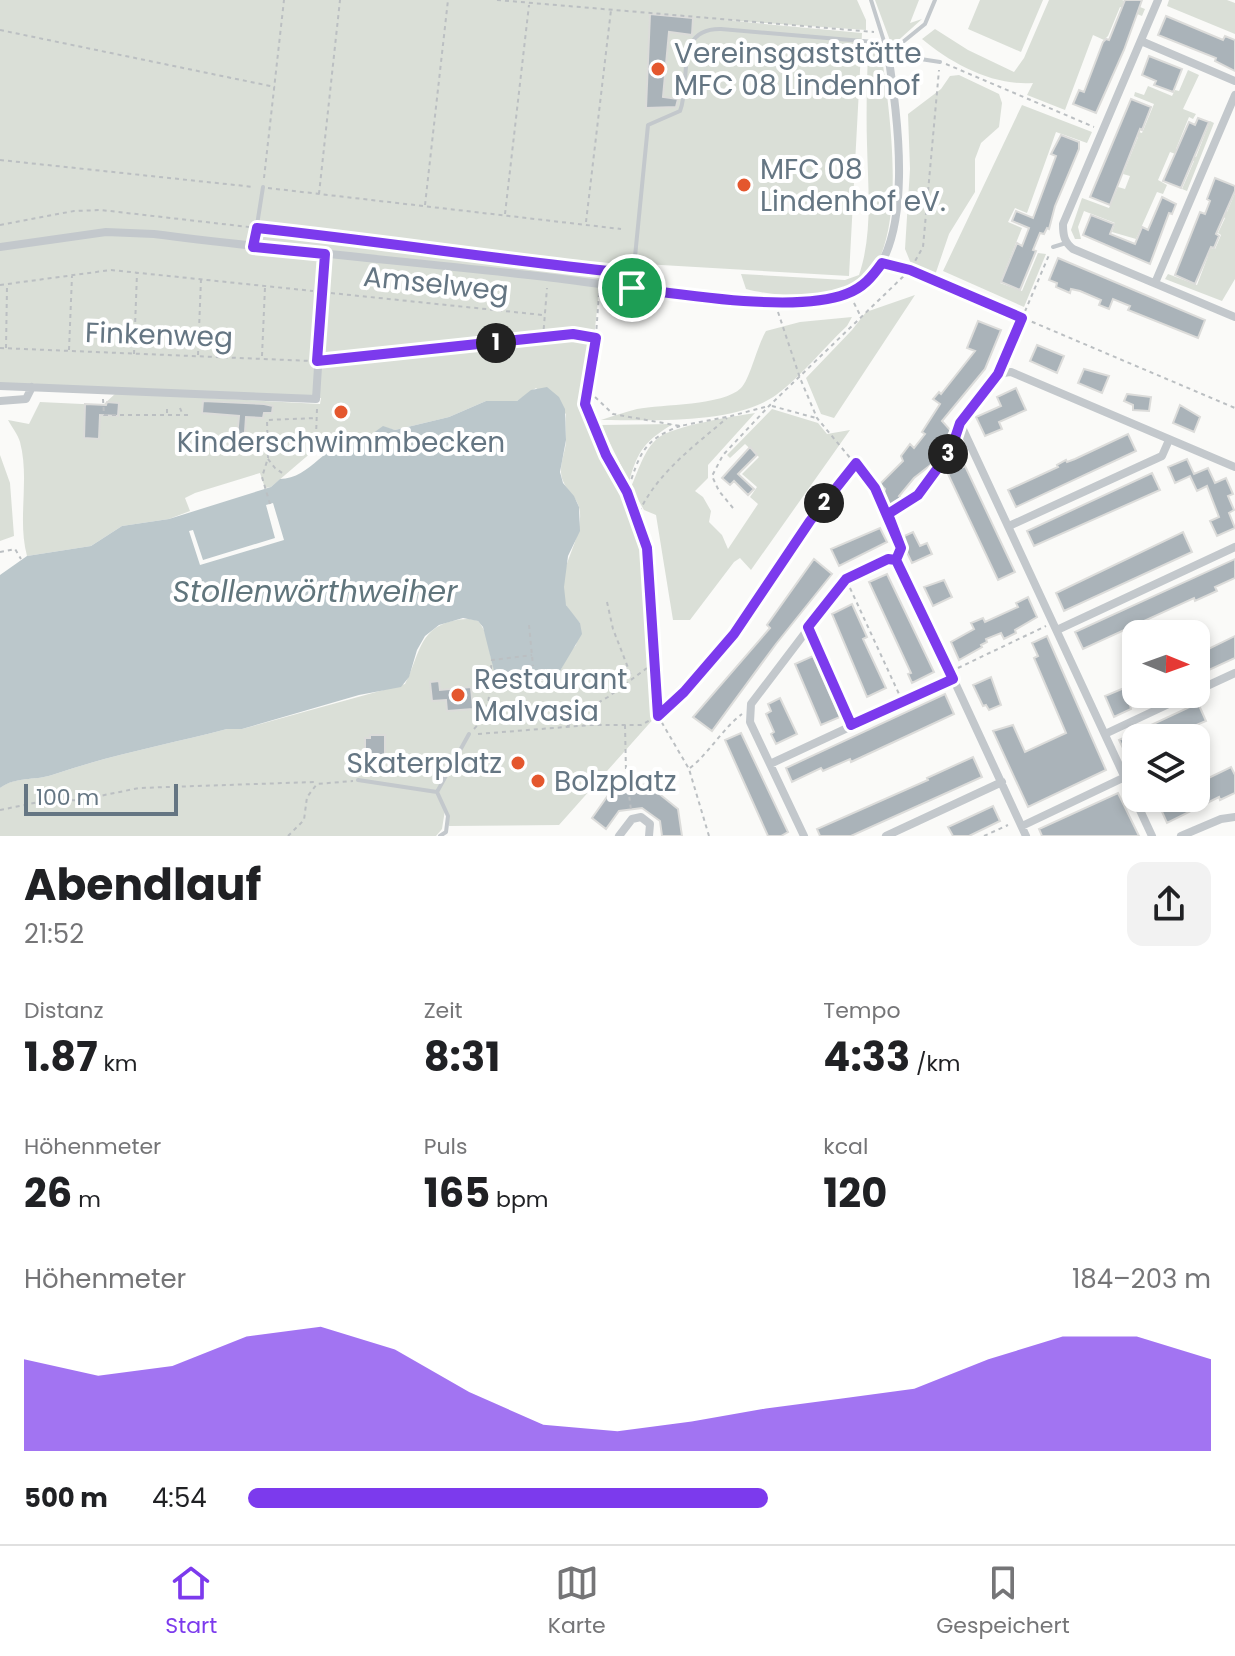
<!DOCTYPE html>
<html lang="de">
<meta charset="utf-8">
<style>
:root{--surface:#fff;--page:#f2f2f2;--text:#202124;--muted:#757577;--line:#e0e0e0;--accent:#7c3aed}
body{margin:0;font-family:Poppins,sans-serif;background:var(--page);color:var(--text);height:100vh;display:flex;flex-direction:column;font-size:30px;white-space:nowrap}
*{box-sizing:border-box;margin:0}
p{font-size:26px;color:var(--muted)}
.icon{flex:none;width:44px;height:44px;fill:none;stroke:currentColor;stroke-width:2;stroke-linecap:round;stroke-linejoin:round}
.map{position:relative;height:836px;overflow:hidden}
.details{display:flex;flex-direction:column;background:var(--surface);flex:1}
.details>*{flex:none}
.needle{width:52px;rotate:91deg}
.fabs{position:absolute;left:1122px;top:620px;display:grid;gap:16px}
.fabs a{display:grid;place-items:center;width:88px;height:88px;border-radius:16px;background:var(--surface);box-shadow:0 4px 12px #0003;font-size:40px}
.scale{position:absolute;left:24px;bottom:20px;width:154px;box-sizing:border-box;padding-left:8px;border:4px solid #657683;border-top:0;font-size:22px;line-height:28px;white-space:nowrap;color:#657683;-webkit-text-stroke:6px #fff;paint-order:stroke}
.pin{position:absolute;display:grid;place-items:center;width:68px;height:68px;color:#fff;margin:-34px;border:4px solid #fff;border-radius:50%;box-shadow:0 2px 8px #0007}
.km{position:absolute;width:40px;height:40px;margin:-20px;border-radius:50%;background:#222;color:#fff;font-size:22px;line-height:40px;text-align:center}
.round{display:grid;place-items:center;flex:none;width:84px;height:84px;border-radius:16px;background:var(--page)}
.summary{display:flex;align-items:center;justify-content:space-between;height:136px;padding:0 24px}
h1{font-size:44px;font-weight:700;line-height:60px}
.figures{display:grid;grid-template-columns:repeat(3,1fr);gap:12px;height:136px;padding:8px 24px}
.figures div{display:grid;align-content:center}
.figures b{font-size:40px;font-weight:700}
.figures small{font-size:22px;font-weight:400}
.figures p{font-size:22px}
.chart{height:224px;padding:16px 24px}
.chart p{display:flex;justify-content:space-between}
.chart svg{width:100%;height:144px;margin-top:8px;fill:var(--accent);opacity:.7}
ul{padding:0 24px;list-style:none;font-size:26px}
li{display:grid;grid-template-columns:128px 96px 1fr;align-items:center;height:60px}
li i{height:20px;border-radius:10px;background:var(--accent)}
.tab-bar{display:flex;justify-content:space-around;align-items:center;height:112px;border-top:2px solid var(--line);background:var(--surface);font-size:22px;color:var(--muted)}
.tab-bar a{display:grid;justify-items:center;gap:4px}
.tab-bar .on{color:var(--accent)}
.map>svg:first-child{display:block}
.green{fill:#dadfd7}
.water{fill:#bbc7cb}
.pier{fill:#fafaf8}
.building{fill:#aab3b9;stroke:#dcdcda;stroke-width:2}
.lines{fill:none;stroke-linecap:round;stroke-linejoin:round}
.path{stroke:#bbbfc2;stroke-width:2;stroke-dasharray:4 4;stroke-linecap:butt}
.lane{stroke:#c3c8cc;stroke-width:4}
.street{stroke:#c3c8cc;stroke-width:8}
.route-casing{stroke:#fff;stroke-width:16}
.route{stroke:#7c3aed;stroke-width:10}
.poi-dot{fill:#e4572e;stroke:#fff;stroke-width:3}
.labels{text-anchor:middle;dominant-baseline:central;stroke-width:8;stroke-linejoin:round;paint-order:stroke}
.poi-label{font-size:28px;fill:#657683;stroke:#fff;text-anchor:start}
.street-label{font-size:28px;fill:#657683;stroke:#fff}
.water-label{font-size:30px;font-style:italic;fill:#60757c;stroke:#fff}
</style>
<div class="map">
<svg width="1235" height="836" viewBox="0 0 1235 836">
<rect width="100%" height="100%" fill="#fafaf8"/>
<!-- green -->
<path class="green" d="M0,0H857L866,20V30L723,20L862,33L849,276L627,263L624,284L600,283L589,382V425L627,492L647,548L652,641L656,662V716L559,825L449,826V814L445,810L442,829L436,836H0V788C16,776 33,781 52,775C110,755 169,744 227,729H242L405,684C419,658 418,629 452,621C462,619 469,618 478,621C492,637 487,659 498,677L511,681H542L560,671L569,653L576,645L580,623C575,617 568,610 565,603C554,571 582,544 580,513C579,498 568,493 563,481C557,467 566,453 566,439C566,430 565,422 566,414L536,388L517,401H486L449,417L395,430L383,427L362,441L356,439L338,445H320L271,487L265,488L260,473L195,493L185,498L190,511L169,519L122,526L91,546L27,556C17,519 30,480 20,442C18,435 12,427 8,420L29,424L40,402L103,405L116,393L320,404L321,398L0,383Z
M875,0H919L910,23L922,19L892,46Z
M980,0H1043L1021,52L968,29Z
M1049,0H1122L1145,9L1142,16L1120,7L1108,36L1104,40L1093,35L1065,110L1027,95L1033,83C993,86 952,64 922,39L935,29L968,50L1014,72L1024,58Z
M1169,0H1227L1235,3V34L1167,6Z
M868,50L881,51C889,108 911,243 861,284C838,302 772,296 746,289L741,274L845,280L859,275C873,234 868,188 867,144C866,113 867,82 868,50Z
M1188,70L1199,75L1183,109L1196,114L1193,119L1189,117L1176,149L1196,157L1210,121L1214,123L1187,191L1182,189L1194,161L1170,152L1158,180L1167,185L1163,194L1157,192L1136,239L1112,232L1115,223L1084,211L1078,227L1081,239H1075L1071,230L1082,198L1109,208L1118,187L1125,189L1130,176L1123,174L1138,137L1128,133L1129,129L1142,133L1154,104L1134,96L1135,92L1144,95L1148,86L1172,96L1175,90L1179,91Z
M959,75L999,94L1002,103L999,127L981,143L975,159V192L949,234L931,287L914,271L905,249L910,169L908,114L941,89L950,76Z
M1022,105L1092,132L1087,143L1056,132L1027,213L1015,208L1008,222L1022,228L1000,283L1022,291L1038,253L1046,254L1024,307L943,271Z
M1235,193V279L1222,301L1165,279L1168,274L1197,285L1208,256L1203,254L1206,247L1215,249L1221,235L1218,233L1225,218L1212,212L1214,208L1227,212Z
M915,295L834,418L821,414L806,378L852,330L866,312Z
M852,317L847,326C823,348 802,376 776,395C735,425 650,420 601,420C613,416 625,412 637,409C662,404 723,406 741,388C750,379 757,346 766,331L800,322Z
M772,409L818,423L827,434L850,430L751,570L740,558L734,562L690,620H673L656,515L644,510L631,487C638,472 644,449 658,438C673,426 734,416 755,413L708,465V478L695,491L703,497L711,511L709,522L722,535L728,549L758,504L750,497L757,487L742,474L759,457L745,444L730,458L727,455Z
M673,424C645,441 638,450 629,482L601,425Z
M0,455L10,483L14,536L0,541Z"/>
<!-- water -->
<path class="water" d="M547,387L559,397L565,409L566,440L560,472L563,483L574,496L579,507L580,531L568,556L564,587L566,605L580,623L582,634L560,671L549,680H504L494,671L483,627L478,621L463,618L439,625L425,636L417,650L409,677L401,687L359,695L242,729H227C169,744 110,755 52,775C33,781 17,776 0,788V575L27,556L91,546L122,526L169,519L271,487L280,479C313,479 330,434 362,441L383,426L395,430L449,417L486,401H517L531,390Z"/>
<!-- pier -->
<path class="pier" d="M273,503L284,540L200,565L189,531L193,530L203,560L275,538L266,505Z"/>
<!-- building -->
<path class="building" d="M1125,0H1142L1124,50L1096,113L1073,104L1079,90L1084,92L1103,42L1106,39L1109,40Z
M650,14L693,18L692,35L669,32L663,97L678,99L676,107L646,108Z
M1166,16L1223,40L1225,36L1235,40V71L1215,61L1216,58L1158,35Z
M1149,56L1182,69L1173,92L1154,85L1156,81L1142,75Z
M1131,99L1151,107L1142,130L1140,129L1110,205L1090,197Z
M1198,118L1209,122L1181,188L1163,181L1189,122L1195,125Z
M1061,135L1079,142V149L1055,206L1049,229L1047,228L1044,234L1040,233L1033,250L1036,251L1020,290L1001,282L1017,243L1022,246L1029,228L1012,221L1016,211L1033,218L1056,156L1051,154Z
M1215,178L1235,186V191L1216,234L1219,236L1214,248L1211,247L1195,284L1175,275L1200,212L1205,214L1210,201L1207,199Z
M1162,197L1176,204L1172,214L1169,213L1150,264L1083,235L1091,215L1114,224L1110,234L1135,244L1142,227L1148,230Z
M1058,258L1205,320L1198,338L1128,310L1130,306L1113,299L1109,309L1099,305L1101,300L1080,291L1071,289L1070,293L1056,287L1057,283L1049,280Z
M978,321L1001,330L985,369L942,421L951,431L931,456L937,460L914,478L899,496L903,499L890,507L884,492L885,489L880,484L903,461L901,456L910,444L914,448L925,434L922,432L940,404L933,399L939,392L941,394L975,351L967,348Z
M1037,345L1064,356L1057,373L1030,361Z
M1084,369L1109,376L1102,393L1078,383Z
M1016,388L1026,410L999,422L1002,429L985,436L976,417L1001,406L997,397Z
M1127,394L1151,397L1149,411L1133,410V405L1124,401Z
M203,401L264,404L273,406L272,413H264L263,418L246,417L244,447H236L239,416L202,413Z
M107,402L119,403L118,416L100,415L99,439L84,438L85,404L106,405Z
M1180,405L1200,417L1194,432L1173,423Z
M1128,434L1136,451L1016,507L1008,490L1058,467L1057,465L1066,460L1067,462L1075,459Z
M750,447L757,455L738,474L754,489L748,495L734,481L730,485L722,478Z
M1187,459L1194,474L1208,468L1215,483L1226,478L1233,494L1228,496L1234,510L1229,513L1235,528L1217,536L1210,521L1219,517L1207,486L1197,491L1190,476L1175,483L1168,467Z
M965,466L1015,572L998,580L948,474Z
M1152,473L1160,490L1034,546L1027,531Z
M880,528L887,542L839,566L831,549Z
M913,532L920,546L927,543L932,554L912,563L900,538Z
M1183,532L1192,552L1064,611L1056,593Z
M814,559L832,574L776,644L712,731L693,717L770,628L767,625Z
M1235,559V578L1215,587L1217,591L1195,601L1194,598L1083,649L1075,632Z
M887,574L934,672L912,683L908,674L911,673L869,582Z
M944,580L952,597L933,606L924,587Z
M1028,597L1037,617L1015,630L1016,633L1004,639L1001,633L986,639L987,642L981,645L982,647L959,660L951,642L974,629L971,623L983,618L985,622L1018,607L1016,603Z
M852,604L867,637L863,639L886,688L867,697L832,614Z
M1047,636L1106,770L1028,807L993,731L1013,725L1025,752L1066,733L1034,658L1038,656L1032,643Z
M1235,636V658L1196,676V655Z
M813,656L840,717L821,725L795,664Z
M991,677L1001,705L989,710L986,705L983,706L973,685Z
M439,681L440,690L471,687L473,709L447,711L446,700L432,701L430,682Z
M1136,683V694H1153L1130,705L1131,709L1114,717L1105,696Z
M945,694L954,714L851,762L850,759L823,771L821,768L792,782L786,768Z
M780,698L797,734L776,744L771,734L774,732L766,714L771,711L768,704Z
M1198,703L1206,721L1166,738H1136V760L1130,762L1119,740Z
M741,733L788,832L781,836H768L725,740Z
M370,735H385V762H377V756H365V738H370Z
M973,757L982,777L851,836H820L817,829L928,780L927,778Z
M1231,767L1235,775V793L1220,800L1219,797L1167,823L1156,798H1196V784Z
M647,784L678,809L682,836H662L660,821L642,808L619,811L606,829L592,818L609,794L635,790L634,786Z
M1118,793L1139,836H1042L1039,829Z
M993,806L1000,821L969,836H953L948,827Z"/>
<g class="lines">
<!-- path -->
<path class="path" d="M497,0L874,32
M0,30L275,87
M946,64L1094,127
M0,160L254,187
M264,178L284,0
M268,188L621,229
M319,194L340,0
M425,205L448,0
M505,214L529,5
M586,222L611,10
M0,225L74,211L101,210L249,227
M263,229L617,272L623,279
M891,265L910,270L1235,408
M0,285L111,270L313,291
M331,293L543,315
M599,293C597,319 596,344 592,369C590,382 582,393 585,406C592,436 611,465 626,491
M854,303L860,315
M778,312L800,378L817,418L875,488L901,548L900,552
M544,338L573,334L593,338
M0,348L311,361
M6,348L7,286
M69,350L72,276
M134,354L137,273
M198,355L201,279
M262,356L265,287
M329,360L543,338L547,288
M1003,363L1049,255
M590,382L594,396L613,414L680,426L731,416L765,407
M103,399L104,415H190
M772,406L816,418
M180,408L182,413
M317,409L316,436L320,447
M167,413V407H169
M268,459L275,468L285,475
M270,504L262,477L268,458L267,420L317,418
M733,508L719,491L712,476L723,455L769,406L910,270L923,247L939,70
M889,514L911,501
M636,519C654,475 692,448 727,418
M0,552L15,549L21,559
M850,588L899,694
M607,602L613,629L632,678
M529,625L533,666
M813,640L848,718
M958,668L1046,626
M625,725L626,772L631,810
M567,727L580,713L608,697L655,662
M474,729C494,709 488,685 492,660L532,655
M478,734L591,725H641L658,716L647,548L627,492C640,455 641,441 680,426
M690,768C710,752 723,728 742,714
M0,810L44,801L80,800L139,788L314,782L317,784
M288,836L304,820L307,797L317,784L353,781
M709,836L689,769L658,716L684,692L734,634L810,521L856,463
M984,836L1008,825"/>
<!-- lane -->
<path class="lane" d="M871,0L888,54L940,62
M888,54L925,24L935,0
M254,244L263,187
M1053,247L1066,243
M632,287L648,125L680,111C692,80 673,28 721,29L886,43
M918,495L951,450L959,426
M358,780L437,792
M440,836L446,832L448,816L437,792L469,734"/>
<!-- street -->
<path class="street" d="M1158,0L1063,224C1063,235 1064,242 1073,249L1235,317
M1141,41L1235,81
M0,247L106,232L154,234C285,251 415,262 546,277C622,286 698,300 774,302C802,303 839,304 862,286C917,245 897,113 888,54
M1155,283L1235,95
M0,386L316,399L325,254
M0,401L26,399L32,387
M1009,526L1162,456L1169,440
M1057,630L1235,547
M1196,691L1235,673
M1105,734L1190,694
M770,764L953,679
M1022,826L1125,777
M619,836L632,819L641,817L650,824L649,836
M804,836L750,722L751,704L846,579L888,559L896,560L901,566L1026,836
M886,836L1002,782
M1152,836L960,423C972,408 992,371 1011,372L1235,467
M1181,836L1221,819L1235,817"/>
</g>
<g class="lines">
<!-- route casing -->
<g class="route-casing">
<path id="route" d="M632,288L617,272C496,259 377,241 257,228L253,247L325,254L317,361L573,334L596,338L585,404L606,455L627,492L647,548L658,716L684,692L734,634L810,521L856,463L875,488L901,548L896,560L888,559L846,579L808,627L850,722L851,725L953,679L896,560L901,548L888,514L918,495L951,450L960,423L998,374L1022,318L910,270L882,263C872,277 863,288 846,294C797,313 686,295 632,288"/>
</g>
<!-- route -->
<use href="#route" class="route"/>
</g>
<!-- markers -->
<g class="poi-dot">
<circle cx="658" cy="69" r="8"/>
<circle cx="744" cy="185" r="8"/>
<circle cx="341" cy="412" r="8"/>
<circle cx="458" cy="695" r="8"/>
<circle cx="518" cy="763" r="8"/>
<circle cx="538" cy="781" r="8"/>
</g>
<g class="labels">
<!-- poi labels -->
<g class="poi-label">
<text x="674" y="53">Vereinsgaststätte<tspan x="674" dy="32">MFC 08 Lindenhof</tspan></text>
<text x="760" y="169">MFC 08<tspan x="760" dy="32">Lindenhof eV.</tspan></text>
<text x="341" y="442" text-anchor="middle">Kinderschwimmbecken</text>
<text x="474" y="679">Restaurant<tspan x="474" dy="32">Malvasia</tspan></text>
<text x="502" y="763" text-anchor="end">Skaterplatz</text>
<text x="554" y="781">Bolzplatz</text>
</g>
<!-- street labels -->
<g class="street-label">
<text transform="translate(436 284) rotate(6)">Amselweg</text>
<text transform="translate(159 335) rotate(2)">Finkenweg</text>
</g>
<!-- water labels -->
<g class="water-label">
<text x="315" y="591">Stollenwörthweiher</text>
</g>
</g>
</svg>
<div class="fabs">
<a><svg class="needle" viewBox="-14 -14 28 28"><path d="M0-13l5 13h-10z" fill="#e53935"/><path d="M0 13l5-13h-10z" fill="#757577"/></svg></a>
<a><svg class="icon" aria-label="layers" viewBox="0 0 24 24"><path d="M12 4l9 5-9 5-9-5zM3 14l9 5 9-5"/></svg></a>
</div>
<div class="scale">100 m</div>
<div class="pin" style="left:632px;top:288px;background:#1e9e55"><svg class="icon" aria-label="arrive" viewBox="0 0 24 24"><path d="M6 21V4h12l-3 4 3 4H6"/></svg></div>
<b class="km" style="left:496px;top:343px">1</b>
<b class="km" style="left:824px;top:503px">2</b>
<b class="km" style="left:948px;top:454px">3</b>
</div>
<section class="details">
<div class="summary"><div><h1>Abendlauf</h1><p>21:52</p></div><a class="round"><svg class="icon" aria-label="share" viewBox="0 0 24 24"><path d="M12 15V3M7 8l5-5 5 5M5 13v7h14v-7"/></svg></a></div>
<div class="figures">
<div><p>Distanz</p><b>1.87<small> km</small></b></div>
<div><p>Zeit</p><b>8:31</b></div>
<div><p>Tempo</p><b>4:33<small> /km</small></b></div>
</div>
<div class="figures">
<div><p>Höhenmeter</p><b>26<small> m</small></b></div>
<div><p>Puls</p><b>165<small> bpm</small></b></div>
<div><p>kcal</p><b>120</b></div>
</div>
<div class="chart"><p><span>Höhenmeter</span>184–203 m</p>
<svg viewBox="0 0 160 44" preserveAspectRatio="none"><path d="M0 44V16L10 21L20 18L30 9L40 6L50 13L60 26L70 36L80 38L90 35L100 31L110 28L120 25L130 16L140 9L150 9L160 16V44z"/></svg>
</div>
<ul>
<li><b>500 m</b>4:54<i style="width:54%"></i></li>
</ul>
</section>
<nav class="tab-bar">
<a class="on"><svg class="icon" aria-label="home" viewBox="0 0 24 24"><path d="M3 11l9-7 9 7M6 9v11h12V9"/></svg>Start</a>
<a><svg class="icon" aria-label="map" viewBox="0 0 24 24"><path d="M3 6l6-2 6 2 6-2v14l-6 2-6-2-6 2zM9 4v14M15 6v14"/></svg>Karte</a>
<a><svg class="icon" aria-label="saved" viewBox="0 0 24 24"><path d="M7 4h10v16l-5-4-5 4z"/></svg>Gespeichert</a>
</nav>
